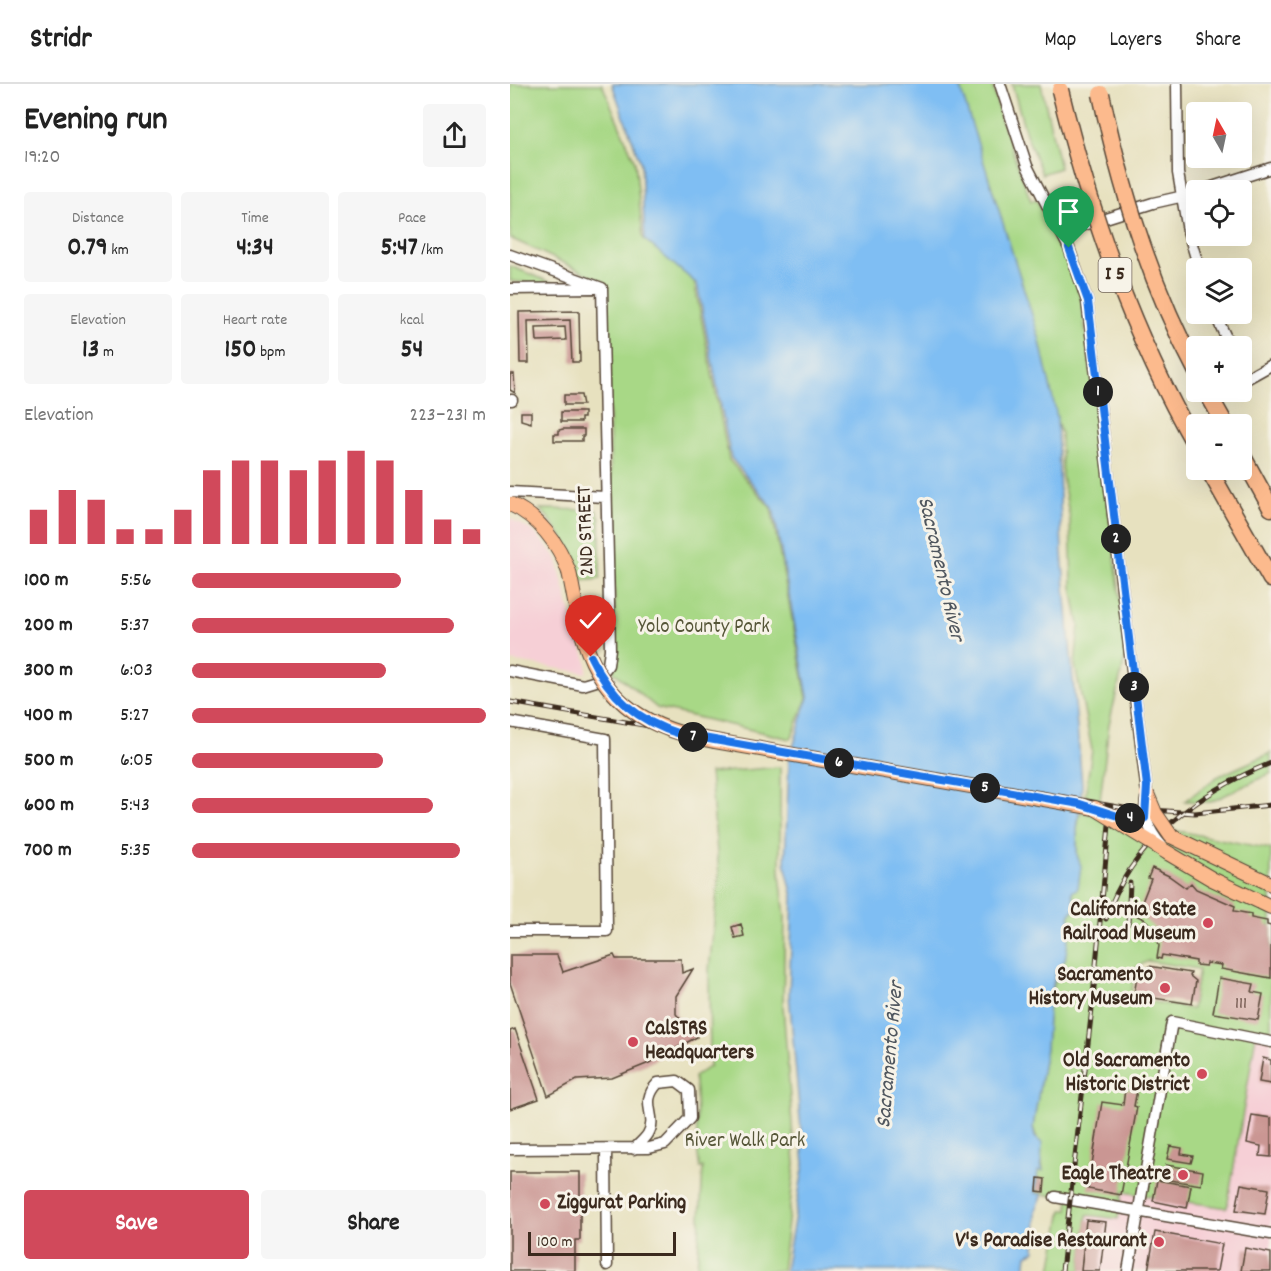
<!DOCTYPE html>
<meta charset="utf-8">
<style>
:root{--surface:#fff;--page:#f6f6f6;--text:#222;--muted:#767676;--line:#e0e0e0;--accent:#d1495b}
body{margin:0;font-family:Dekko,sans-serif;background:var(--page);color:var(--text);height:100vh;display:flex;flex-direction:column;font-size:22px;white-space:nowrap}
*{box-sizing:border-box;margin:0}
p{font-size:20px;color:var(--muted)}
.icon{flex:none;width:33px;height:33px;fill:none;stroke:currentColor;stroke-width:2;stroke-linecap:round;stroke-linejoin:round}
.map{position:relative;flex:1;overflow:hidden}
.side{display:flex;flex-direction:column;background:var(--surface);width:510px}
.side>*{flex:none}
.needle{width:39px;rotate:351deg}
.buttons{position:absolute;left:676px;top:18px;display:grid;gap:12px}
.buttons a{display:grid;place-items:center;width:66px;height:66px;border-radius:6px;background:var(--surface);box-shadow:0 6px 24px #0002;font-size:30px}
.scale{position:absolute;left:18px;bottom:15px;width:148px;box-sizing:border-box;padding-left:6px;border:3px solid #3b2a1e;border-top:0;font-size:16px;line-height:21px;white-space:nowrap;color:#3b2a1e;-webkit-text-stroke:4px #f7f3e8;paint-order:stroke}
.pin{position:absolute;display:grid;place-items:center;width:51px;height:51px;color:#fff;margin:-62px -26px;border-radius:50% 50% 50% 0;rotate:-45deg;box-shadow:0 0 6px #0007}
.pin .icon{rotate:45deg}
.km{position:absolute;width:30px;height:30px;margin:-15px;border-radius:50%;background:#222;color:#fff;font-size:16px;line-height:30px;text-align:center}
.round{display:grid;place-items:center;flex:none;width:63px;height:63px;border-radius:6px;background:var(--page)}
.headline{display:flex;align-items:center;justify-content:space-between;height:102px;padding:0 24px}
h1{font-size:33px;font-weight:700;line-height:45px}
.metrics{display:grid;grid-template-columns:repeat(3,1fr);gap:9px;height:102px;padding:6px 24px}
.metrics div{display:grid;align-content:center;border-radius:6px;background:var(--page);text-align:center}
.metrics b{font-size:26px;font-weight:700}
.metrics small{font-size:16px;font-weight:400}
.metrics p{font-size:16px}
.chart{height:168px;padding:12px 24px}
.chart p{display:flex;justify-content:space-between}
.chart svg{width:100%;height:108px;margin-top:6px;stroke:var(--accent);stroke-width:6}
.action{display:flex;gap:12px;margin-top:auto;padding:12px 24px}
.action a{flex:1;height:69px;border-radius:6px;background:var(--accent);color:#fff;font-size:24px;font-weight:700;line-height:69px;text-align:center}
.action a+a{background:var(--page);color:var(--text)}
ul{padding:0 24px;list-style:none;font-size:20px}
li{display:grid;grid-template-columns:96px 72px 1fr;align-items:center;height:45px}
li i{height:15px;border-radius:8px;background:var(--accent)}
header{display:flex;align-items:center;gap:36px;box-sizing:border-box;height:84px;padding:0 30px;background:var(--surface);border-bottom:2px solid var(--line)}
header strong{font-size:28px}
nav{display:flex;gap:33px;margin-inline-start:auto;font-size:21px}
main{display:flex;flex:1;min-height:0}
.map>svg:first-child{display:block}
.built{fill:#f6cfd6}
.green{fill:#a8d886;stroke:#728152;stroke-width:1.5;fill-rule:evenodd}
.water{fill:#7fbef3;stroke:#5d7488;stroke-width:1.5}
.building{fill:#ca9693}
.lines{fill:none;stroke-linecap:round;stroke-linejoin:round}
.minor-casing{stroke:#554536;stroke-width:13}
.major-casing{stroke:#554536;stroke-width:16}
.highway-casing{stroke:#554536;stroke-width:19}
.minor{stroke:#fff;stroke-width:10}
.major{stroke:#fcba8d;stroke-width:14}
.highway{stroke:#fcba8d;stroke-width:16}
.rail-casing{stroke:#3b2a1e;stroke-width:5}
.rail{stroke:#f7f3e8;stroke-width:3;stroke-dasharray:9;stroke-linecap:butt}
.minor-bridge-casing{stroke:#554536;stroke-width:13;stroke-linecap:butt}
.major-bridge-casing{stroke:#554536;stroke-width:16;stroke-linecap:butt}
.highway-bridge-casing{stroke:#554536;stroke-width:19;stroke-linecap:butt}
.minor-bridge{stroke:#fff;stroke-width:10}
.major-bridge{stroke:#fcba8d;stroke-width:14}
.highway-bridge{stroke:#fcba8d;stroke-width:16}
.route-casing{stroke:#fff;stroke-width:12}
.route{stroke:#1a73e8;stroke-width:8}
.poi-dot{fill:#d1495b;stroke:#f7f3e8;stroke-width:2}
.labels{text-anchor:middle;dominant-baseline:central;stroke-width:6;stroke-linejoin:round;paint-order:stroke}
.number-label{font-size:18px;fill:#5f453b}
.shield{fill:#f7f3e8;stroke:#73665b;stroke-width:1.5}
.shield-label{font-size:20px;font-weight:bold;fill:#3b2a1e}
.street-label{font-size:21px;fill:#3b2a1e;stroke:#f7f3e8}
.park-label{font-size:21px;fill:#565638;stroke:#f7f3e8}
.poi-label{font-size:21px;font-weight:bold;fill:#3b2a1e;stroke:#f7f3e8;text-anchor:end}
.water-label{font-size:22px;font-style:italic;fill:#4f565e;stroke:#f7f3e8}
</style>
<header>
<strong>Stridr</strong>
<nav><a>Map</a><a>Layers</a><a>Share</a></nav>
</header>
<main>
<section class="side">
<div class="headline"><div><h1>Evening run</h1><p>19:20</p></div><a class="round"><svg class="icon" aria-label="share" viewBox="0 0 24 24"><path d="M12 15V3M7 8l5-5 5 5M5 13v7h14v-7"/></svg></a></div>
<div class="metrics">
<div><p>Distance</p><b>0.79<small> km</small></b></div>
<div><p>Time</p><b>4:34</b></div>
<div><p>Pace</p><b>5:47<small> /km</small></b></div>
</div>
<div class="metrics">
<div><p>Elevation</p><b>13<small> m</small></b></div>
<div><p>Heart rate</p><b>150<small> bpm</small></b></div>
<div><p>kcal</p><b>54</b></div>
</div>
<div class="chart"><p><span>Elevation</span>223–231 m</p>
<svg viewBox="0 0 160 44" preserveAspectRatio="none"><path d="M5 44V30M15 44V22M25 44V26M35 44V38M45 44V38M55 44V30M65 44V14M75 44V10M85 44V10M95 44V14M105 44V10M115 44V6M125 44V10M135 44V22M145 44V34M155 44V38"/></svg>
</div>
<ul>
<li><b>100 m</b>5:56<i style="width:71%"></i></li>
<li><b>200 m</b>5:37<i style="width:89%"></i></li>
<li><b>300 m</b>6:03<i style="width:66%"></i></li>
<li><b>400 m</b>5:27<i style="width:100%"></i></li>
<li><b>500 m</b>6:05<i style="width:65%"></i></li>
<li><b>600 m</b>5:43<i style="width:82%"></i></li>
<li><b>700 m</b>5:35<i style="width:91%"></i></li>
</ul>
<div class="action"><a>Save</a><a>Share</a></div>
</section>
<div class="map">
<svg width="761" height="1187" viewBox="0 0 761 1187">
<rect width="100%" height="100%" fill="#f7f3e8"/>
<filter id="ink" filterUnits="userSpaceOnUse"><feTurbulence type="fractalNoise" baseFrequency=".0167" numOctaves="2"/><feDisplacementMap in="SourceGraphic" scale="12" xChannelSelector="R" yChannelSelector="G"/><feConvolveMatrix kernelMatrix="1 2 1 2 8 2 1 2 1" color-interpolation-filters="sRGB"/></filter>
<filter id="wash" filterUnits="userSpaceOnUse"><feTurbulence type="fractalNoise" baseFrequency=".008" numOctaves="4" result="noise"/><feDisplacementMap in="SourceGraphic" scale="24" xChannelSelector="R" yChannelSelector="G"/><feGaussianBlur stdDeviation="1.35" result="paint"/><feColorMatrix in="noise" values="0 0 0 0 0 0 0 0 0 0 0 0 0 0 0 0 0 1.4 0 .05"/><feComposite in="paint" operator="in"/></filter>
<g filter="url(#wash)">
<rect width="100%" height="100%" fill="#e7e1bf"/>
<!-- built -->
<path class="built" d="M0,434L24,448L46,473L65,545L77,578V589L0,577Z
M747,944L761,947V1187H571L577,1131L608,1135L613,1107L650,1114L742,972Z"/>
<!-- green -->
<path class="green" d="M0,0H92L125,78L133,154L184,197L219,376L261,424L297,614L281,655L147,624L104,588L106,560L95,198L0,154Z
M439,0H482L491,36L521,117L526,115L552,165L571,214L617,566L599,640L590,716L575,712L582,666L565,581L569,541L562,503L560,435L552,392L551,350Z
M502,0H531L550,84L532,90L516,50Z
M0,182L50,202L0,197Z
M30,425L86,426L90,434V495L70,497C64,469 50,445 30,425Z
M761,669V689L701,718L675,717L707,693Z
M270,683V790L275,833L273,921L285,1080L272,1187H187L193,1083L190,1084C183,1053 190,1023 184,993L200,982L199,886L209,791L200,689Z
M570,728L761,765V947L747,945L717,1124L613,1108L608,1135L577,1131L571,1187H541L552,1126H558L559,1114L525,1109L528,1086H533L530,1064L523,1043L536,964L539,919L559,849V831L565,824L562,807L568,804L567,745ZM638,877L689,885L682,925L621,914L625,884Z"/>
<!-- water -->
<path class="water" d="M102,0H449L529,253L547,333L552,469L572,701L567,745V771L571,782L568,804L562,808L565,824L559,832L561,840L555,876L546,887L539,919L536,964L523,1043L525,1053L532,1059L531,1081L533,1087H528L525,1109L533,1110L526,1126L525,1167L517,1171L515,1187H275L294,1080L279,910L283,813L275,780L278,704L279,677L298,613L263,424L221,374L187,200L135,156L131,80Z"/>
<g id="blocks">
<!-- building -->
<path class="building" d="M69,227L70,278H62L60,236L18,237L19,279H10L9,228Z
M55,243L56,256L27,257L26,244Z
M0,290H4L5,309L0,306Z
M54,311H71L73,321H54Z
M11,328H21V339L11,336Z
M51,328H74V334H71V338H51Z
M53,345H74V352H72V357H44V350H49V346Z
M642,784L659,792L676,804L681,799L686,805L725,822L724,827L741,830V834L757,837V841L761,842V894L711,885L712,881L697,879L696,882L686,881V877L652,871L651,875L647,874L649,862L646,846L634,835L623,830L625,826L628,828L641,795L638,794Z
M231,840L234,852L225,854L222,843Z
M0,871H47L53,888L104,871L106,875H171L172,889L183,885L166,912V930L187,953L139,979L102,994L67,996L38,1012L0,899Z
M639,882L681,889L680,892L686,897L682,920L624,911L628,887L634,888Z
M709,894L744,900L742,908L753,910L748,936L703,929Z
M5,945L29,1015L0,1025V947Z
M753,974L761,976V1000L749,998Z
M615,1005L627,1006L624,1022L627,1023L611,1111L578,1105L592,1018L613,1021Z
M742,1031L761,1034V1073L750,1072L751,1062L737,1059Z
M660,1062L672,1064L671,1070L683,1072L681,1079L657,1075Z
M656,1081L693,1087L691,1101L653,1095Z
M0,1088H70V1156H65V1187H0Z
M528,1094L535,1095L534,1108L527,1107Z
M647,1096L681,1102L677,1124L643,1117Z
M731,1100L759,1105L755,1130L726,1126Z
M576,1136L596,1138L590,1187H571Z
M645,1148L712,1160L707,1187H638Z
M735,1164L761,1169V1187H731Z"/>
</g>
</g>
<g filter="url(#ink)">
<use href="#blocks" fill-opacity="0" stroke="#554536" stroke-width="1.5"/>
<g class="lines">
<!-- minor casing -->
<g class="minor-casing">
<path id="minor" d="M490,0L517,82L559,164L577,217L637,710
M667,0L668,89L678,147L689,184
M693,106L761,84
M551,148L643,119L687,109
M0,171L92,204
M0,205L86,204
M705,230L720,262
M732,286L736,295L761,281
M0,316H2
M0,408L95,413
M0,587L73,601L86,597L98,581L100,565L92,204
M0,638L95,655L97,847H0
M0,1065L139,1064L155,1060L180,1034L179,1006L167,997L148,999C128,1020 149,1031 138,1050C135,1055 129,1060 124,1065
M96,1065L97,1181
M545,1113L761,1150
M618,1187L662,938L761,958"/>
</g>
<!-- major casing -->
<g class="major-casing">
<path id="major" d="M0,420C28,432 49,460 59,488
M205,657L585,724
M609,731L635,734
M661,752L761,800
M658,769L702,795L761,823"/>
</g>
<!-- highway casing -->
<g class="highway-casing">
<path id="highway" d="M697,308L715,340
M732,371L761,424
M699,386L761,495"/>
</g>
<!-- minor -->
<use href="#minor" class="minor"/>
<!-- major -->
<use href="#major" class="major"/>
<!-- highway -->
<use href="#highway" class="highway"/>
<!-- rail casing -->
<g class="rail-casing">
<path id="rail" d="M0,618L614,724L685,729L761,721
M596,835C620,759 690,707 761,679
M618,840L620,799
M552,1187L582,924L599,741"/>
</g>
<!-- rail -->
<use href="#rail" class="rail"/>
<!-- minor-bridge casing -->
<g class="minor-bridge-casing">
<path id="minor-bridge" d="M637,710C632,731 638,746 652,762"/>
</g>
<!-- major-bridge casing -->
<g class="major-bridge-casing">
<path id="major-bridge" d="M59,488C64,510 67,534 74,556C95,622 141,646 205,657
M637,710L645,729L661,752
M585,724L658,769"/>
</g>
<!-- highway-bridge casing -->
<g class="highway-bridge-casing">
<path id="highway-bridge" d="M550,6C581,133 622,250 687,364
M591,10C611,105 641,202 687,288"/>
</g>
<!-- minor-bridge -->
<use href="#minor-bridge" class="minor-bridge"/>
<!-- major-bridge -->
<use href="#major-bridge" class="major-bridge"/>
<!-- highway-bridge -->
<use href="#highway-bridge" class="highway-bridge"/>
</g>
</g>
<g class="lines" filter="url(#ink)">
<!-- route casing -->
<g class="route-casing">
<path id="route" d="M81,573C99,612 129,638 170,650L570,720L614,734H635L637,702L578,217L559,164"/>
</g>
<!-- route -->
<use href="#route" class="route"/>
</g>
<!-- markers -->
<g class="poi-dot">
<circle cx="698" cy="839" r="6"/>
<circle cx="655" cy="904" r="6"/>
<circle cx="123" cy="958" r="6"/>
<circle cx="692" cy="990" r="6"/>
<circle cx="673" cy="1091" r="6"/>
<circle cx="35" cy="1120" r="6"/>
<circle cx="649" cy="1158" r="6"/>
</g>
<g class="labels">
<!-- number labels -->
<g class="number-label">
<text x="731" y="920">111</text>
</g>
<!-- shield labels -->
<rect class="shield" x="588.5" y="174" width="33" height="34" rx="4.5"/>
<g class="shield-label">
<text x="605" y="191">I 5</text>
</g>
<!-- street labels -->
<g class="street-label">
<text transform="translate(77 447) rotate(-92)">2ND STREET</text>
</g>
<!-- park labels -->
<g class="park-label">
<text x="194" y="544">Yolo County Park</text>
<text x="235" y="1058">River Walk Park</text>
</g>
<!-- poi labels -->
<g class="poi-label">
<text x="686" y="827">California State<tspan x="686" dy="24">Railroad Museum</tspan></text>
<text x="643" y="892">Sacramento<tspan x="643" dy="24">History Museum</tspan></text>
<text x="135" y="946" text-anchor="start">CalSTRS<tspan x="135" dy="24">Headquarters</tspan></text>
<text x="680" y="978">Old Sacramento<tspan x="680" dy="24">Historic District</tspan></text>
<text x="661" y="1091">Eagle Theatre</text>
<text x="47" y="1120" text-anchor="start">Ziggurat Parking</text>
<text x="637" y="1158">V's Paradise Restaurant</text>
</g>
<!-- water labels -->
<g class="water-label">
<text transform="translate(430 485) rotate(77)">Sacramento River</text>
<text transform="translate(381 971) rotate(-85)">Sacramento River</text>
</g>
</g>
</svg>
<div class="buttons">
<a><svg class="needle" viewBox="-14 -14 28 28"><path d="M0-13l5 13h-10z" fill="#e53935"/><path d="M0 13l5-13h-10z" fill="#767676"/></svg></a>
<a><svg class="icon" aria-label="locate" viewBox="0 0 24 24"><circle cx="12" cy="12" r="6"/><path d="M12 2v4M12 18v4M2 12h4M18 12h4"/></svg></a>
<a><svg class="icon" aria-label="layers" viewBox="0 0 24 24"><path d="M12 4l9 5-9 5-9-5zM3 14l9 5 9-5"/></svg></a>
<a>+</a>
<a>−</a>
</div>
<div class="scale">100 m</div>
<div class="pin" style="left:559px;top:164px;background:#1e9e55"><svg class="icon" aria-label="arrive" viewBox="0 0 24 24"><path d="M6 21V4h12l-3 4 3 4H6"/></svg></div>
<div class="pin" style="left:81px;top:573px;background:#d93025"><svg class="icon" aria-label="check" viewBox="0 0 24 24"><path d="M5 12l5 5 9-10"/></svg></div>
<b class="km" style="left:588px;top:308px">1</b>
<b class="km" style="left:606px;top:455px">2</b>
<b class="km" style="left:624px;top:603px">3</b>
<b class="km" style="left:620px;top:734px">4</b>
<b class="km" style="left:475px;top:704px">5</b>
<b class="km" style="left:329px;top:679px">6</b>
<b class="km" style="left:183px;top:653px">7</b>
</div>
</main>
